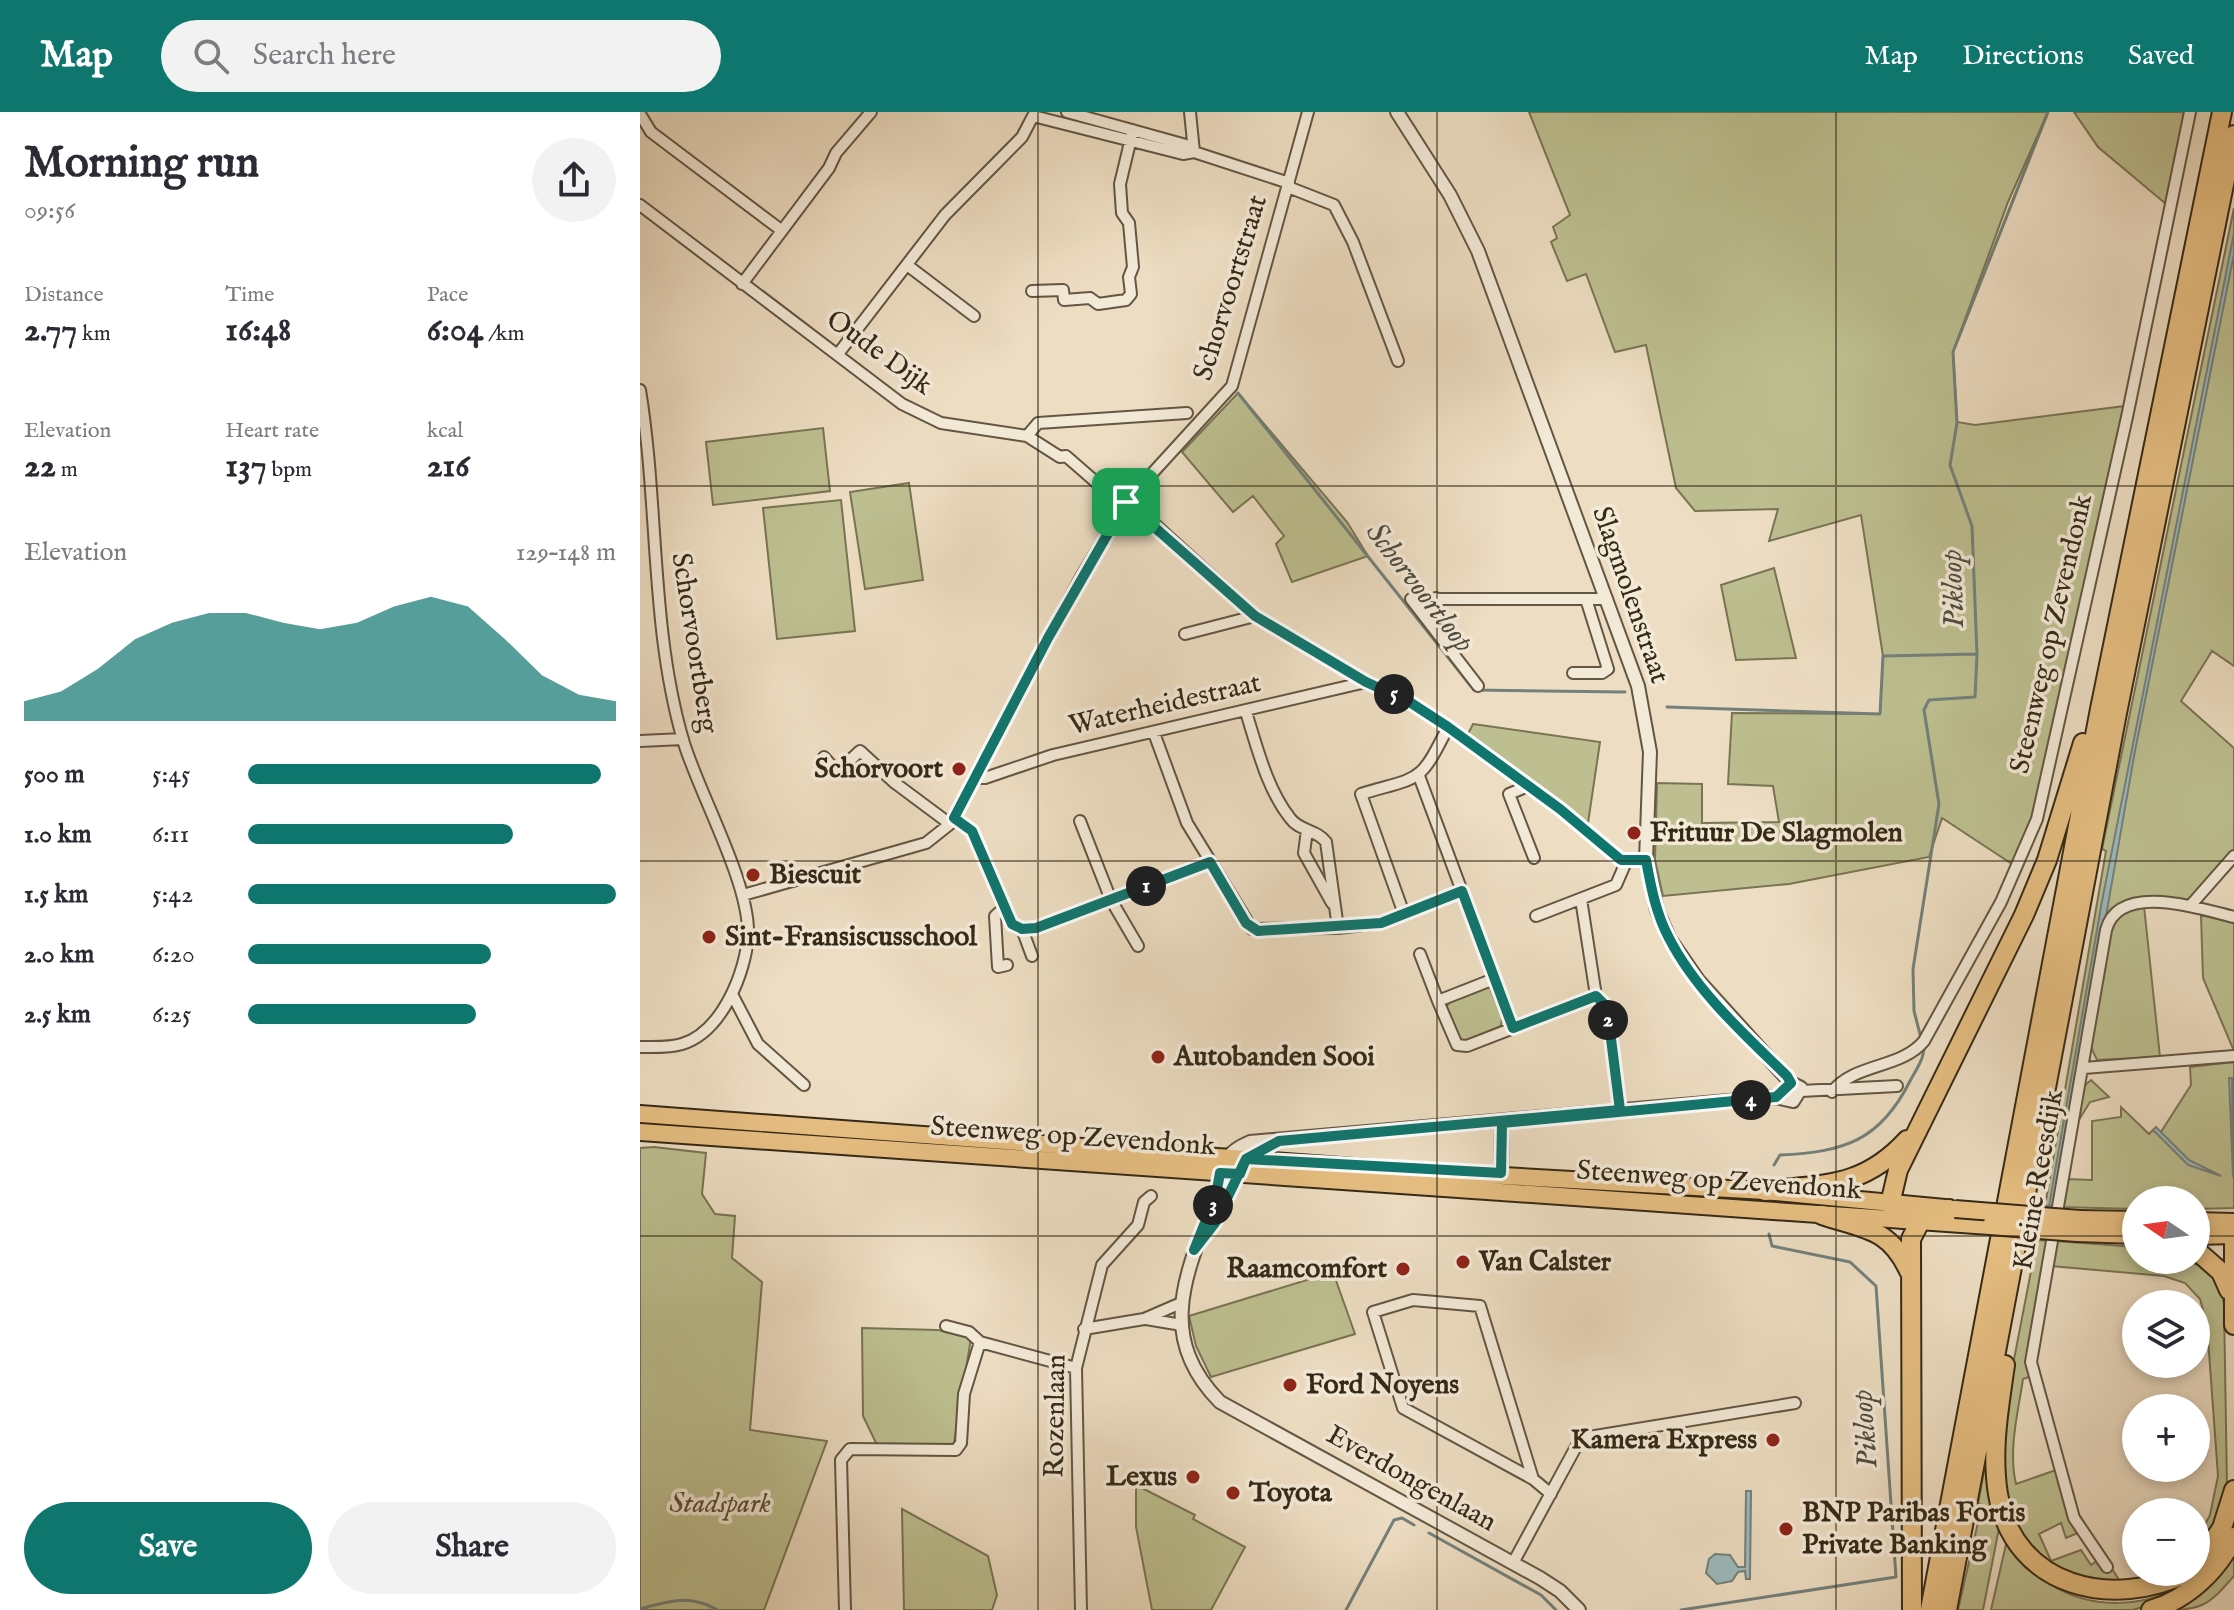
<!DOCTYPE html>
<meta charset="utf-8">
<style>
:root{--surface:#fff;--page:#f2f2f3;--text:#2b2b33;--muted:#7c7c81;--accent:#0f766e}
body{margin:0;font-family:"IM FELL English",serif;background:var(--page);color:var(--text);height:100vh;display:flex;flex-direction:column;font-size:30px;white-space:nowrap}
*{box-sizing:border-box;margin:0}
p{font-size:26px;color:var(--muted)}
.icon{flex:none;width:44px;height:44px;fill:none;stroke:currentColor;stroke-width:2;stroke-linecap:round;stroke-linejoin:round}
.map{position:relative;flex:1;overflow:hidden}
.sheet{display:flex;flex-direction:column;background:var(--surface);width:640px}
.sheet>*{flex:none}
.needle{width:52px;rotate:283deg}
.controls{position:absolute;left:1482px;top:1074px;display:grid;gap:16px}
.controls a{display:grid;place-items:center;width:88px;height:88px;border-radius:50%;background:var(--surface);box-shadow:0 4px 12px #0003;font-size:40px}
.pin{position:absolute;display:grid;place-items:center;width:68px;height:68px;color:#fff;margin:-34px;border-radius:16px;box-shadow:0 4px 12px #0006}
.km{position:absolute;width:40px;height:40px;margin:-20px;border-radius:50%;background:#222;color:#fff;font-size:22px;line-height:40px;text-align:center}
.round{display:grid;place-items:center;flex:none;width:84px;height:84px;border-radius:42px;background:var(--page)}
.headline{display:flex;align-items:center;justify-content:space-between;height:136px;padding:0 24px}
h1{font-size:44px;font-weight:700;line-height:60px}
.figures{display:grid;grid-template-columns:repeat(3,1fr);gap:12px;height:136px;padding:8px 24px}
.figures div{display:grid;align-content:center}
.figures b{font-size:34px;font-weight:700}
.figures small{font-size:22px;font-weight:400}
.figures p{font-size:22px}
.chart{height:224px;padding:16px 24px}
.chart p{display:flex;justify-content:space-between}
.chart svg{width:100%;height:144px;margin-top:8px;fill:var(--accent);opacity:.7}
.button{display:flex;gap:16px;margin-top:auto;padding:16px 24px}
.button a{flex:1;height:92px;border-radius:48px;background:var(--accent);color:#fff;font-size:32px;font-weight:700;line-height:92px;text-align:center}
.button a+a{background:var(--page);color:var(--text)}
ul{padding:0 24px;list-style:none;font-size:26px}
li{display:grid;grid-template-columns:128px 96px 1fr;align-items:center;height:60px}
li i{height:20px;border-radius:10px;background:var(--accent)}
header{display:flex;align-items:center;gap:48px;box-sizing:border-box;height:112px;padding:0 40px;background:var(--accent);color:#fff}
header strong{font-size:38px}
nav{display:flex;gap:44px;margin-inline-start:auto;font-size:28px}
.search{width:560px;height:72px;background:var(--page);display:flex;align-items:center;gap:20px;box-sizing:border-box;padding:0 28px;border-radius:44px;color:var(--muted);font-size:30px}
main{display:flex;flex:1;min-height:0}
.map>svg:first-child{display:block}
.green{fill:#bdbf90;stroke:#797454;stroke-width:2}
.water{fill:#9dbabd;stroke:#73807b;stroke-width:2}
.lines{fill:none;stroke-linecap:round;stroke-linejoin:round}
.stream{stroke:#73807b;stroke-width:3}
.minor-casing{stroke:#635642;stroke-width:14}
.tertiary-casing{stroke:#635642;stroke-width:16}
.primary-casing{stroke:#352917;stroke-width:20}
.motorway-casing{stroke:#352917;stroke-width:22}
.minor{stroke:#f3e9d7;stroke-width:10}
.tertiary{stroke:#f3e9d7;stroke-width:12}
.primary{stroke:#e6be81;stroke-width:16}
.motorway{stroke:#e6be81;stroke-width:18}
.primary-bridge-casing{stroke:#352917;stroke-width:20;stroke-linecap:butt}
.primary-bridge{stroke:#e6be81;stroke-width:16}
.route-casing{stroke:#fff;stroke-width:16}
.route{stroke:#0f766e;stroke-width:10}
.grid{fill:none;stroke:#352917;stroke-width:2;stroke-opacity:0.55}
.poi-dot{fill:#8f2418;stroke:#f3e9d7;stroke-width:3}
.labels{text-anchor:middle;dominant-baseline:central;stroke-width:7;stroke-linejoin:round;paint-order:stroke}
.street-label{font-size:28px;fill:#352917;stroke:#f3e9d7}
.poi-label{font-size:28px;font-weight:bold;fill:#352917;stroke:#f3e9d7;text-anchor:start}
.park-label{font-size:28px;font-style:italic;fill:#574e35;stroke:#f3e9d7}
.water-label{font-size:30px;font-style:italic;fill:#4f4d40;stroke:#f3e9d7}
</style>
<header>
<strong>Map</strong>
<div class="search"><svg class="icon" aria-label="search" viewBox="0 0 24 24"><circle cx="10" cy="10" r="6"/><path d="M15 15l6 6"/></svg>Search here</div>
<nav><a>Map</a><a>Directions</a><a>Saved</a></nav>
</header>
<main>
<section class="sheet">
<div class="headline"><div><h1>Morning run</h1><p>09:56</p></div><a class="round"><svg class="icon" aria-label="share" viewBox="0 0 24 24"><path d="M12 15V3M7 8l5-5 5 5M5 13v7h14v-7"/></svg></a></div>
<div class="figures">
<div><p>Distance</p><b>2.77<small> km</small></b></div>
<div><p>Time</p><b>16:48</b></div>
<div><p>Pace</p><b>6:04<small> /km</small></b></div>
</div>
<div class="figures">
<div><p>Elevation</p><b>22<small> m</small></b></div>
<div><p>Heart rate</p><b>137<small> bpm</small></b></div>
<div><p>kcal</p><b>216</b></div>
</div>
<div class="chart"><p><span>Elevation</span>129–148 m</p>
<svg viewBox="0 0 160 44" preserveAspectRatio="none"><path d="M0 44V38L10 35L20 28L30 19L40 14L50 11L60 11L70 14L80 16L90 14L100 9L110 6L120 9L130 19L140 30L150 36L160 38V44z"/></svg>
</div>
<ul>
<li><b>500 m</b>5:45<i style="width:96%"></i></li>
<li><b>1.0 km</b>6:11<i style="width:72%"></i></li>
<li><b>1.5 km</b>5:42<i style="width:100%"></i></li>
<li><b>2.0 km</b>6:20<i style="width:66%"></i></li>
<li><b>2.5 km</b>6:25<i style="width:62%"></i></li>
</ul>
<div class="button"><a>Save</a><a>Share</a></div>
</section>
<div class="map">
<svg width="1594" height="1498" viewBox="0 0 1594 1498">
<rect width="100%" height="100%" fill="#edddc2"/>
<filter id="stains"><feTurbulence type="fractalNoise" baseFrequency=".0025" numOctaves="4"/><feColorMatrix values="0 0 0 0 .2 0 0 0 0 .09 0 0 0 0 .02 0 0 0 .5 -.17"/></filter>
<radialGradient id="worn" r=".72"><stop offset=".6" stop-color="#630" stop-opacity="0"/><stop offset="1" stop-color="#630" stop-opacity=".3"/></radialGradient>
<!-- green -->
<path class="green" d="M889,0H1408L1368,90L1313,240L1317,310L1335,313L1485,294L1397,692L1375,754L1302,706L1289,745L1149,772L1023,784L1015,748L1017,671L1062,672V711L1139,710L1133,674L1088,672L1092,601L1240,602L1243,544L1221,403L1129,429L1138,397L1055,399L1036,376L1006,233L975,240L946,162L927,169L911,130L917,126L913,115L930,103Z
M1434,0H1545L1526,92L1458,35Z
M1594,96V554L1572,539L1541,589L1594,636V739L1549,788C1521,793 1484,778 1464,806L1415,1094H1405L1466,739L1462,737Z
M598,281L707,410L728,444L652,470L636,432L644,424L613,384L593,400L542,340Z
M183,316L190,379L73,393L66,330Z
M269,371L283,468L225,477L210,380Z
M201,388L215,519L137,527L123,396Z
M1134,456L1156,546L1096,548L1081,473Z
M833,612L960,630L948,711L827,624Z
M1504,794L1520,945L1457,948L1450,933L1469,816L1480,801Z
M1561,803L1594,811V939L1563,866Z
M843,875L850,876L862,906L861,914L824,929L816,926L806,896L810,889Z
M1594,950V1096L1556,1097V1088H1496V1097L1420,1095L1426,1067L1452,1068V1009L1481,1005V995L1509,1022L1513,1018L1519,1023L1551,973L1550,955Z
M1451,968L1469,985L1450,990L1437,1011L1443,975Z
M14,1035L66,1041L62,1082L75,1102L95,1104L92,1146L122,1170L110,1318L187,1329L124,1498H0V1036Z
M1397,1128L1408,1129L1389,1265L1383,1267C1378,1301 1368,1338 1376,1372L1416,1358L1438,1421L1426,1426L1421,1411L1399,1422L1411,1449L1441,1438L1451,1453L1464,1444L1481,1471L1518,1460H1542L1509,1477L1413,1459L1380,1421L1364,1375L1366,1289Z
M1415,1129L1496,1135V1148C1536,1148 1576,1141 1584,1192L1587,1375L1580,1404L1556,1447V1430L1570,1403L1578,1364L1567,1213L1560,1187L1545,1171L1524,1164L1411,1154Z
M693,1160L715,1222L571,1265L556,1234L549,1204Z
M222,1216L298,1218L331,1226L314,1332L237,1333L223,1304Z
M1349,1331L1361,1406L1343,1498H1318L1342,1393L1338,1392Z
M496,1373L555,1403L553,1407L605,1435L571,1498H512L496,1415Z
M262,1397L348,1444L357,1483L352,1498H264Z
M1594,1401C1594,1424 1568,1455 1551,1470C1537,1484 1512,1492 1493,1498H1351L1367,1428C1380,1444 1393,1460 1410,1472C1450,1498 1510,1498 1548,1467C1566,1451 1580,1421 1594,1401Z
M1594,1442V1464C1572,1489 1565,1498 1530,1498Z"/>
<!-- water -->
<path class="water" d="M1594,121V142L1495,639L1415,1094H1409L1462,789Z
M1589,966H1592L1593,1065Z
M1516,1015L1549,1048L1581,1064L1548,1053L1513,1018Z
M1106,1379H1111L1110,1467H1106L1105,1459L1098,1460L1092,1469L1077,1472L1066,1461L1069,1447L1075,1442L1090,1443L1098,1455H1105Z"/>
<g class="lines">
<!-- stream -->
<path class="stream" d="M598,281L834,578L985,580
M1027,595L1240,602L1243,544L1336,542
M1281,926L1274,899L1273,857L1299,692L1284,598L1289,588L1335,585L1337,542L1332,414L1310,353L1317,311L1313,240L1408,0
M1134,1053L1140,1043C1204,1040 1240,1029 1270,969C1276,958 1284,947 1284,935
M789,1421L901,1483L916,1498
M0,1497C31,1489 48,1482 78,1498
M706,1498L754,1408L762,1406L774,1413
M1041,1498L1256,1465L1236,1174L1210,1150L1132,1134L1129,1122"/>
<!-- minor casing -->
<g class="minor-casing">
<path id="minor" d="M427,0L546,33L554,40L649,71
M550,0L554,40
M0,2L11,20L141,118
M648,75L694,93L713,130L758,249
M0,93L262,292L301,311L387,324L420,345L426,344L473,385L496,395L615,504L726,570L768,589L808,615L920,697L981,748H1006
M267,153L334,204
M102,172L189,56L196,41L231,0
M392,179L423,178L424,188L450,186L458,192L486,188L491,182L489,165L493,155L489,111L482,101L480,72L493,18
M198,242L305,103L382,25L393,4L543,42L554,40
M0,278C19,394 10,514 43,628C59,682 110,771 108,823C106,860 82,920 42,932C29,936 14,935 0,935
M387,324L398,311L547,301
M796,486L797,510
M545,522L615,504
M933,561H962L968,557L946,487
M838,574L771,487H967
M606,600C617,635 627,677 650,706C659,719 676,717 686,730L698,816
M514,621L547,711L612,817L698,816L741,811L822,779
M0,629L43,627
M184,645L197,660L220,639L255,671L310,712
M779,664L873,916
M335,666H345L413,643L726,570
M888,674L869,682L894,746
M314,706L332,719L372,811L378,816H396L570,750
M440,709L471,788L498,834
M667,718L664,741L692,791
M103,783L286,731L310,712L441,465L486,390L592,274L668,0
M1550,794L1594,744
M364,796L355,804L358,855L367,853
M764,802L721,682C781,664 779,673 808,615
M896,804L976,773L986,750
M382,817L392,844
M780,842L798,889
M854,867L798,889L817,933L827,934L956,884L941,787
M93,884L118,932L164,973
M956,884L967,895L980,998
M1444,956L1594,944
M1161,979L1257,974
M1192,980C1214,951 1261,957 1284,929L1361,790L1397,707L1487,305L1550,0
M506,1207L542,1213
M306,1214L329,1220L340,1230
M444,1217L504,1207L541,1191
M893,1367L840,1194L773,1188L733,1200L763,1296L893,1367L911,1382
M873,1451L937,1333L949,1325L1155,1291
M1467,1455L1434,1406L1391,1250L1466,818C1479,769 1561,797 1594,805
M205,1498L201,1348L210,1337L316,1338L321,1331L324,1282L340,1230L436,1256
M441,1498L436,1256L462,1153L498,1113L504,1090L511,1084"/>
</g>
<!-- tertiary casing -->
<g class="tertiary-casing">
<path id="tertiary" d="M757,0L810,83L838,139L998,574L1010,640L1006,748L1017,798L1029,826L1058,868L1151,971
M861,1061L862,1011
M565,1123L606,1047L633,1031
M939,1498L920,1479L900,1466L580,1290C516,1225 545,1163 574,1089C586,1059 575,1045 610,1030L1136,985L1153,989L1161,976L1151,971"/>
</g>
<!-- primary casing -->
<g class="primary-casing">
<path id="primary" d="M0,1002L741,1057L1125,1079L1305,1096
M0,1020L1350,1114
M1440,1107L1496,1108
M1437,1121L1496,1123
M1556,1124L1594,1123"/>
</g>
<!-- motorway casing -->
<g class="motorway-casing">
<path id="motorway" d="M1125,1079C1184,1072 1223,1076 1267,1028
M1182,1103C1223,1117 1249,1115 1269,1159
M1263,1107L1250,1092L1258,1058L1384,803L1407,748L1443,631
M1556,1110L1594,1111
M1594,1118V1213
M1556,1138L1581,1160L1589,1178
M1365,1253C1359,1295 1351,1339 1358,1382C1374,1476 1473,1498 1549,1460
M1556,1454L1582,1416L1594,1378
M1272,1498L1271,1127L1283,1104L1309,1097
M1290,1498L1460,597L1582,0
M1307,1498L1477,601L1594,23
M1511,1498C1548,1487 1577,1459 1594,1425"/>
</g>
<!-- minor -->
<use href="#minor" class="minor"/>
<!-- tertiary -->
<use href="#tertiary" class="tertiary"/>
<!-- primary -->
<use href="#primary" class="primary"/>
<!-- motorway -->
<use href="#motorway" class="motorway"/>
<!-- primary-bridge casing -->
<g class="primary-bridge-casing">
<path id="primary-bridge" d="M1315,1097L1440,1107
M1350,1114L1437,1121"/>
</g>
<!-- primary-bridge -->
<use href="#primary-bridge" class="primary-bridge"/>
</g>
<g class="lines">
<!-- route casing -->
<g class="route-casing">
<path id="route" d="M486,390L408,526L314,706L332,719L372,812L382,817L396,816L570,750L606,811L618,819L741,811L822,779L873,916L956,884L967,895L980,998L639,1029L606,1047L575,1111L554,1138L576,1083L580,1061L600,1062L606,1047L861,1061L862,1011L1136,985L1151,971L1147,964C1105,923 1056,879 1029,826C1016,802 1011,775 1006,748H981L920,697L808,615L768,589L726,570L615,504L486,390"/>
</g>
<!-- route -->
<use href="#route" class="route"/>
</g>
<!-- grid -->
<path class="grid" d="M398,0V1498M797,0V1498M1196,0V1498M0,374H1594M0,749H1594M0,1124H1496M1556,1124H1594"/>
<!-- markers -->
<g class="poi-dot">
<circle cx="319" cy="657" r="8"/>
<circle cx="994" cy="721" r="8"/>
<circle cx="113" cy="763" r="8"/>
<circle cx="69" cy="825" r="8"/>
<circle cx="518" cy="945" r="8"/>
<circle cx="823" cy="1150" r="8"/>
<circle cx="763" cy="1157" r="8"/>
<circle cx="650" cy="1273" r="8"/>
<circle cx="1133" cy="1328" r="8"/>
<circle cx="553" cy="1365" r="8"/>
<circle cx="593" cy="1381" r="8"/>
<circle cx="1146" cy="1417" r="8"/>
</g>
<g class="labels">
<!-- street labels -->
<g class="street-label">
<text transform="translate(591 176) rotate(-73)">Schorvoortstraat</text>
<text transform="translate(239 241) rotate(36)">Oude Dijk</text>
<text transform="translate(990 483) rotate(71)">Slagmolenstraat</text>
<text transform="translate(1412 522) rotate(-77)">Steenweg op Zevendonk</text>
<text transform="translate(54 531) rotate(81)">Schorvoortberg</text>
<text transform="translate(525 593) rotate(-13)">Waterheidestraat</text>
<text transform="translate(433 1025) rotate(4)">Steenweg op Zevendonk</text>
<text transform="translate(1399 1068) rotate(-80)">Kleine Reesdijk</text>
<text transform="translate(1079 1069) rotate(4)">Steenweg op Zevendonk</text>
<text transform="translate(416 1304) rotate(-89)">Rozenlaan</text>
<text transform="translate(771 1367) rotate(29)">Everdongenlaan</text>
</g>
<!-- poi labels -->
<g class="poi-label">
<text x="303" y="657" text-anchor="end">Schorvoort</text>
<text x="1010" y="721">Frituur De Slagmolen</text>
<text x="129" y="763">Biescuit</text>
<text x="85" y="825">Sint-Fransiscusschool</text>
<text x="534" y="945">Autobanden Sooi</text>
<text x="839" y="1150">Van Calster</text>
<text x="747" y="1157" text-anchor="end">Raamcomfort</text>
<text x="666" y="1273">Ford Noyens</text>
<text x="1117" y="1328" text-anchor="end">Kamera Express</text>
<text x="537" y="1365" text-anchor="end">Lexus</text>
<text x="609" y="1381">Toyota</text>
<text x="1162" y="1401">BNP Paribas Fortis<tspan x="1162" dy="32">Private Banking</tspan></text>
</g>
<!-- park labels -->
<g class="park-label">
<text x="80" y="1392">Stadspark</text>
</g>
<!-- water labels -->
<g class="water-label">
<text transform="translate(779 476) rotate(52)">Schorvoortloop</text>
<text transform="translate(1314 477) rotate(-92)">Pikloop</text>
<text transform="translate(1226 1317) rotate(-94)">Pikloop</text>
</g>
</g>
<rect width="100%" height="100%" filter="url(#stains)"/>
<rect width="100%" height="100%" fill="url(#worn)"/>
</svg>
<div class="controls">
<a><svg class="needle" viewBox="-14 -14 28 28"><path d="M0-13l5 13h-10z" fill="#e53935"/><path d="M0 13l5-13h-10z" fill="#7c7c81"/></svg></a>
<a><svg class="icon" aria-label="layers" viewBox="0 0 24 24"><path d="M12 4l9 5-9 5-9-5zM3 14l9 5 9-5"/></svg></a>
<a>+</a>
<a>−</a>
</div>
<div class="pin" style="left:486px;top:390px;background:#1e9e55"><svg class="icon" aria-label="arrive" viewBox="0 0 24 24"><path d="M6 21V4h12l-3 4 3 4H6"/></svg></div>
<b class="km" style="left:506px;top:774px">1</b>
<b class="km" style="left:968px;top:908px">2</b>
<b class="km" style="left:573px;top:1093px">3</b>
<b class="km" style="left:1111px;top:988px">4</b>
<b class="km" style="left:754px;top:582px">5</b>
</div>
</main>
